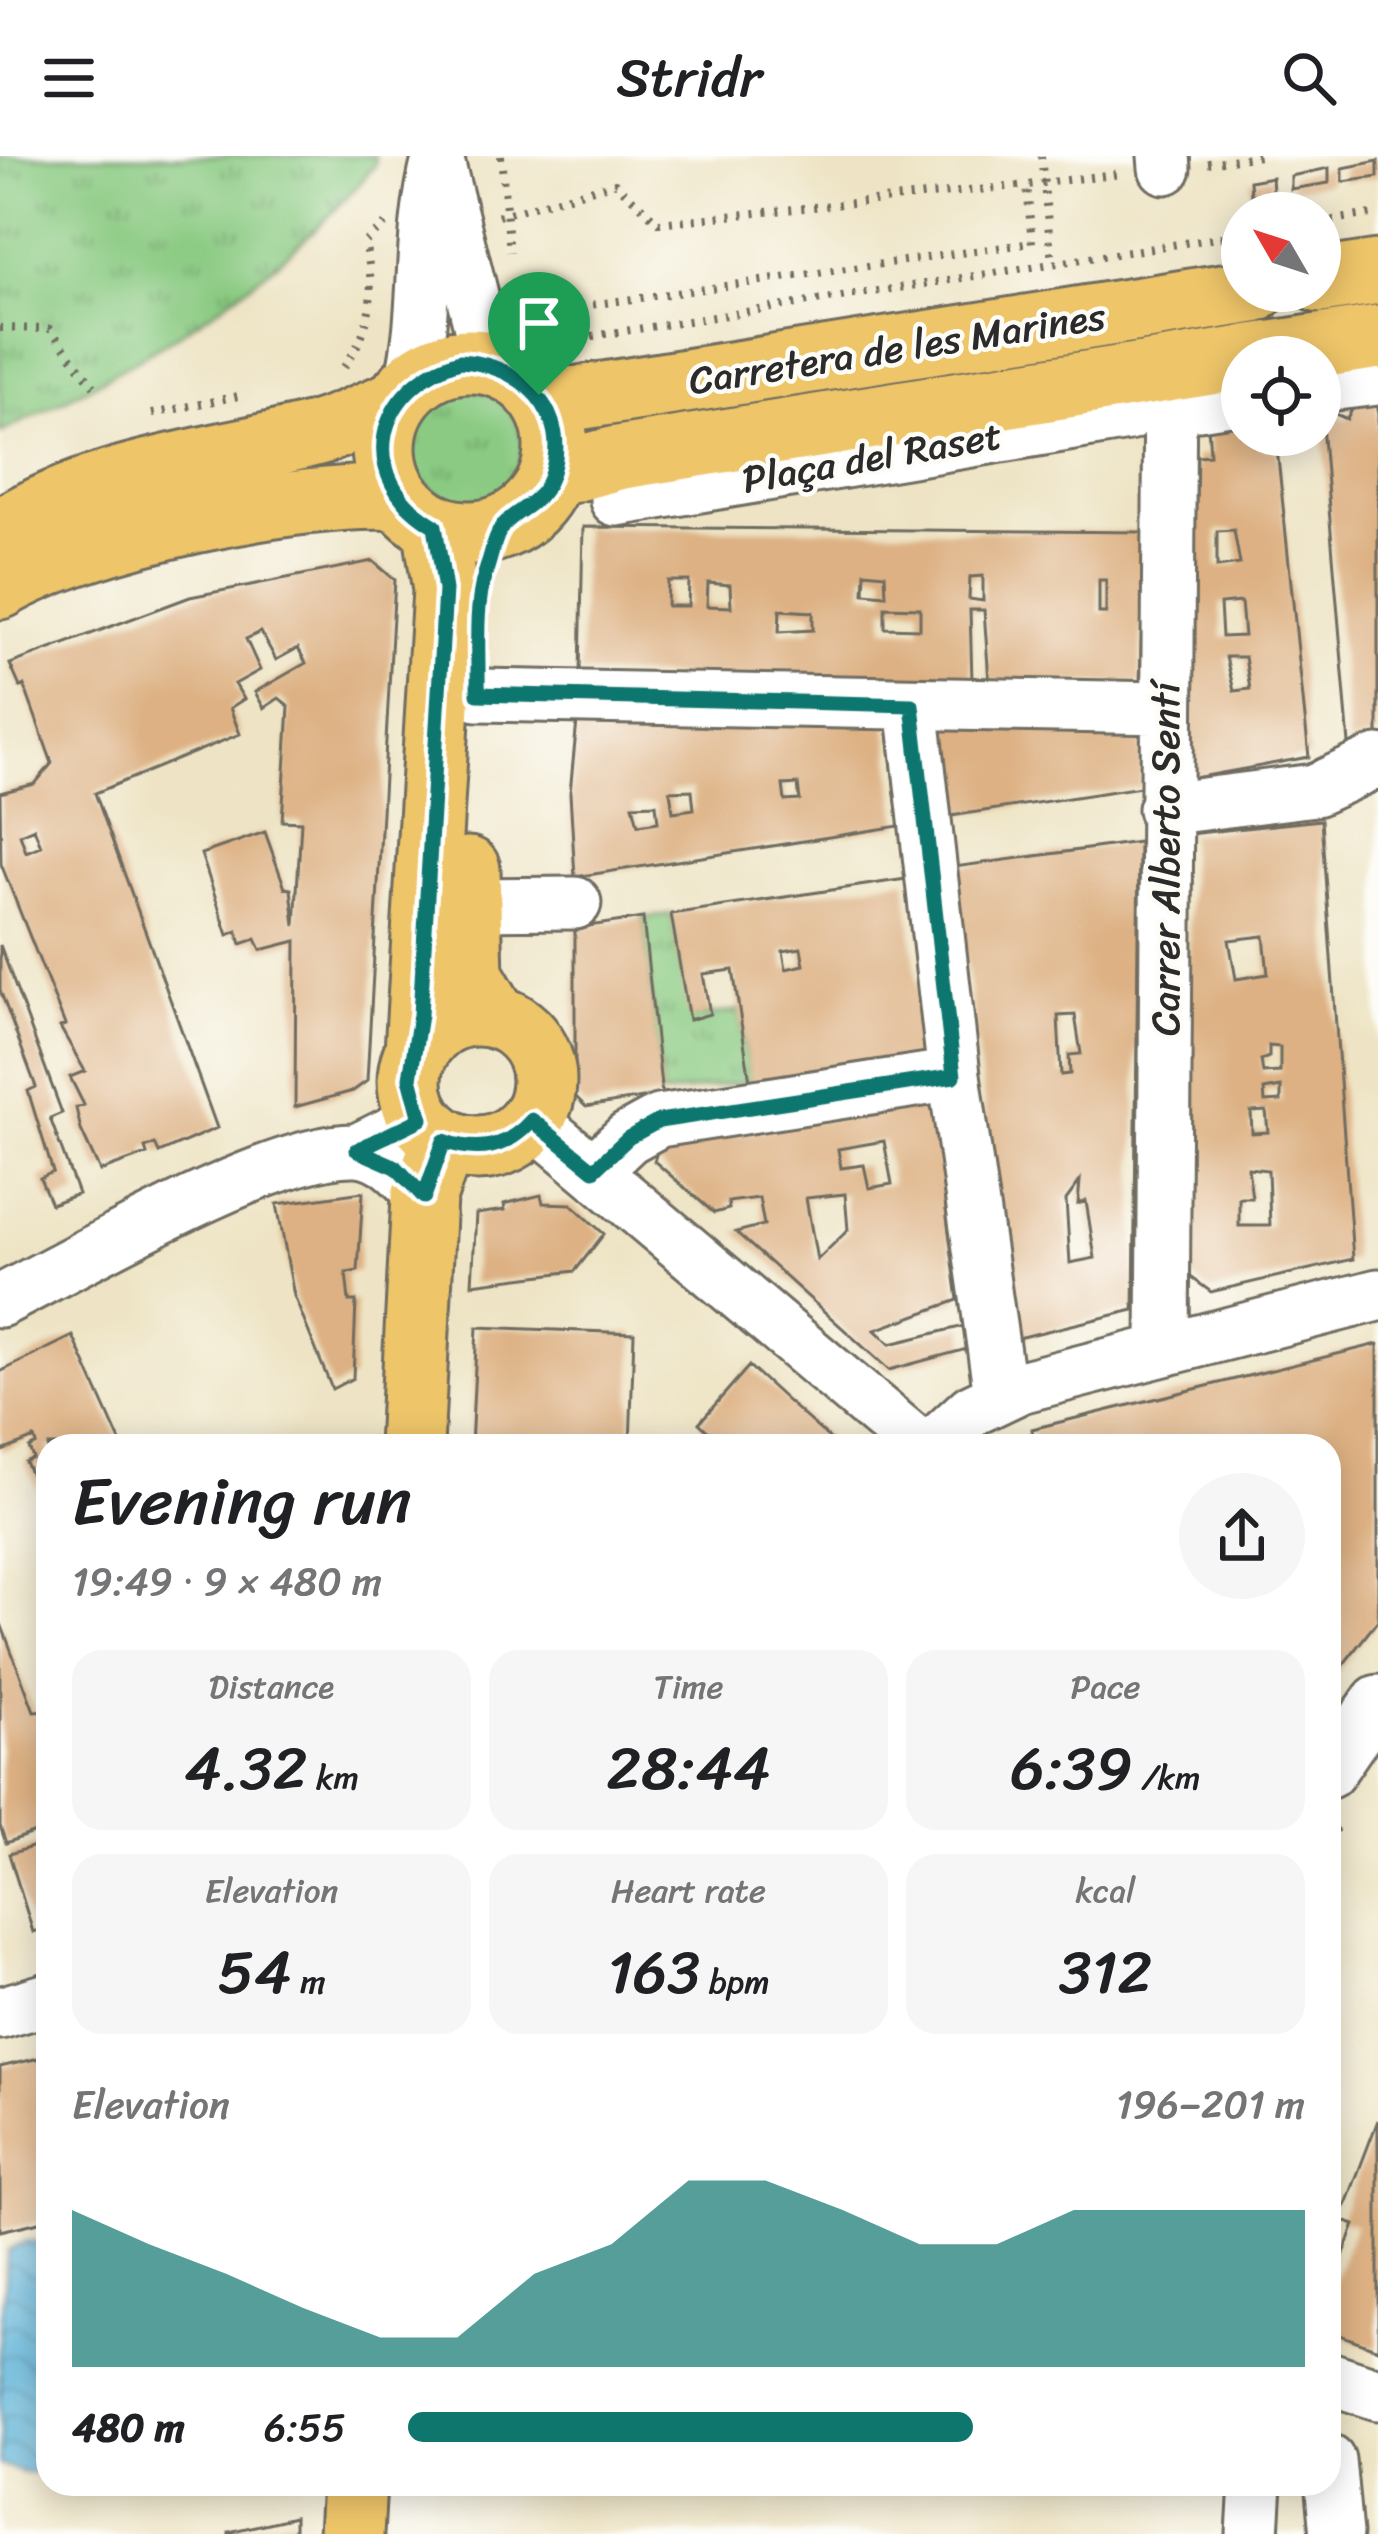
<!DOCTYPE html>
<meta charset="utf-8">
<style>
:root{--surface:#fff;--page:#f6f6f6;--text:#202124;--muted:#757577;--accent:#0f766e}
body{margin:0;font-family:Sriracha,sans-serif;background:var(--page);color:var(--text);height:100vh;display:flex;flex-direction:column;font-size:45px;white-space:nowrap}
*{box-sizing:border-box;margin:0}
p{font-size:39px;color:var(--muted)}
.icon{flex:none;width:66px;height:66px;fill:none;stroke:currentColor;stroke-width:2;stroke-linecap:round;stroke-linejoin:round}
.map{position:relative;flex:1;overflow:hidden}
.sheet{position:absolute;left:36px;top:1278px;width:1305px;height:1062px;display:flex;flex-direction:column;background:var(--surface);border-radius:36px;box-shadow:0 6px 30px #0003}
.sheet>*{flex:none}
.needle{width:78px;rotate:309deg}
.fabs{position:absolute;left:1221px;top:36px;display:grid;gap:24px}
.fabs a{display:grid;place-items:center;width:120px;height:120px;border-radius:50%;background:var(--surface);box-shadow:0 6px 30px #0003;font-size:60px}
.pin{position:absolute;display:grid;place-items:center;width:102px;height:102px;color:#fff;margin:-123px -51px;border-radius:50% 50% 50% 0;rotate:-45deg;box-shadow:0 0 12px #0007}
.pin .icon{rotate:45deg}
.round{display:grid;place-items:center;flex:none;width:126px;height:126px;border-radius:63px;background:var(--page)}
.headline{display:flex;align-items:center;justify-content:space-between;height:204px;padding:0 36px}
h1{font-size:66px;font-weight:600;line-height:90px}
.metrics{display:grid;grid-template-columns:repeat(3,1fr);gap:18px;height:204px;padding:12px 36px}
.metrics div{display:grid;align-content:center;border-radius:30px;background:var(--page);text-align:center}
.metrics b{font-size:60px;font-weight:600}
.metrics small{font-size:33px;font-weight:400}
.metrics p{font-size:33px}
.chart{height:336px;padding:24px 36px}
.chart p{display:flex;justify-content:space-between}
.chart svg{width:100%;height:216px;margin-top:12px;fill:var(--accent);opacity:.7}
ul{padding:0 36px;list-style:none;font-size:39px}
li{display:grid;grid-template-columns:192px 144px 1fr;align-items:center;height:90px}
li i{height:30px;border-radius:15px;background:var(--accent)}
header{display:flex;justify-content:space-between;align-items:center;height:156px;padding:0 36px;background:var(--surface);font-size:54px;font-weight:600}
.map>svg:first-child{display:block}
.grass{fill:url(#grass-tufts);stroke:#5a7a56;stroke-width:3}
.water{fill:url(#water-waves);stroke:#447082;stroke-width:3}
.building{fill:#ddb183;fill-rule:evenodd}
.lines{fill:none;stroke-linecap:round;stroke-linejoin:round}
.minor-casing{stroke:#6f6c61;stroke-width:57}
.major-casing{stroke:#6f6c61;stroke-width:69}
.path{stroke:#6f6c61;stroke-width:8;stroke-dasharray:3 9;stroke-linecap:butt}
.minor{stroke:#fff;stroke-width:51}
.major{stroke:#eec569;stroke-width:63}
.route-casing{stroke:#fff;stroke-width:24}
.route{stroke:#0f766e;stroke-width:15}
.labels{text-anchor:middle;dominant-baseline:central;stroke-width:9;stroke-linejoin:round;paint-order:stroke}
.street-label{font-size:39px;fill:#2b2b2b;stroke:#fdfcf7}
</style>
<header><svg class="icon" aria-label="menu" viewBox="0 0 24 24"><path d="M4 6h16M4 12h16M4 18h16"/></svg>Stridr<svg class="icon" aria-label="search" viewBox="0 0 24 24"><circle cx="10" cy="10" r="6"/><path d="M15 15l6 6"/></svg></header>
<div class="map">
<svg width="1378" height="2378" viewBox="0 0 1378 2378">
<defs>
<pattern id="grass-tufts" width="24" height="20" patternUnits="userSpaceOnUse" patternTransform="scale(3)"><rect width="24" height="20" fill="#8aca82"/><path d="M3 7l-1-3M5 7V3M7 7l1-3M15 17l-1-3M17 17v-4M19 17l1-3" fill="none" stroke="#71a46b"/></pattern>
<pattern id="water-waves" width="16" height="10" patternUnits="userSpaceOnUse" patternTransform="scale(3)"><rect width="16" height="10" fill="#5db4da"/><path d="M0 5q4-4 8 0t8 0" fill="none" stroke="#4d93b1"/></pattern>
</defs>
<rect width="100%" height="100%" fill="#fdfcf7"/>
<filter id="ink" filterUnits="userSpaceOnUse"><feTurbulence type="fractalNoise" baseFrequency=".00833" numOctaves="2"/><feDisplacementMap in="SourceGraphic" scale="24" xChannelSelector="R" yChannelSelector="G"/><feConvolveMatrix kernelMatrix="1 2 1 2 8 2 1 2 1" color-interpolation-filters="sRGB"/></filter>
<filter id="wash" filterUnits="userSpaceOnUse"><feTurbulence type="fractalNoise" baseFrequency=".004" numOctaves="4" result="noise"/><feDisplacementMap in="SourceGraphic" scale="48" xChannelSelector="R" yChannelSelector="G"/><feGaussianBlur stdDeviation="2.7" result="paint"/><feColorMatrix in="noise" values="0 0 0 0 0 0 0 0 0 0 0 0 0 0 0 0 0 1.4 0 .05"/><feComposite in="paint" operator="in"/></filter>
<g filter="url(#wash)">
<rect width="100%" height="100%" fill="#eee4c5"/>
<!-- grass -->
<path class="grass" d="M0,0H375V9C277,130 138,208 0,277Z
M410 290a56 56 0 1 1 112 0a56 56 0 1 1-112 0Z
M671,758L690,863L739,854L750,925L662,939L643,762Z"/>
<!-- water -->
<path class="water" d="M27,2085L48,2088V2315L24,2317L0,2309V2174L8,2095Z"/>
<g id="blocks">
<!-- building -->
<path class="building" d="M1378,5V21L1343,26V12Z
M1329,12V27L1291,33V20Z
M1272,21L1273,36L1251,39L1250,25Z
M1361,237L1378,245V580L1349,588L1321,258L1324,253L1347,263Z
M1242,266V279H1262L1263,293L1277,292L1309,601L1189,623L1197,300L1210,299L1208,269ZM1234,374L1240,408L1217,411V375ZM1241,446L1244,480L1222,481L1220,448ZM1226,501H1245L1250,533L1234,535Z
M583,371L1144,376L1140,528L989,525L984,454H970L972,525L580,518ZM865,416L885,418L886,439L864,437ZM983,420V445L969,443L970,421ZM1099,424H1106V457H1099ZM668,425H689L688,450H667ZM708,427L730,429L731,451L707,450ZM885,451L920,452V473L885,472ZM780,454L813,456V474L779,476Z
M373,405L395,424L367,925L353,935L295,951L296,785L261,794L256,783L241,788L237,775L228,779L201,698L265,676L285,732L291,733L295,770L301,666L282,665L289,550L279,542L264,552L255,536L306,507L298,492L276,504L261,476L246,483L260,514L235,528L244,543L230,552L240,578L95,637L217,972L159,997L155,988L145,992L147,998L100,1015L81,974L76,952L84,949L70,921L85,915L60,871L65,869L1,708L0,637L35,628L52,607L24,529L20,531L10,508L190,441ZM34,672L41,690L26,696L20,678Z
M577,565L887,568L899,670L575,721L570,637ZM798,628L800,644L785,645L783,629ZM692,634L694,653L673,656L670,635ZM656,648L658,666L638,669L633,649Z
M940,567L1142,573L1141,631L951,660Z
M1321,664L1353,1103L1211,1136L1188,1119L1189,678ZM1264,780L1268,818L1236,823L1229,784ZM1269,890L1280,891V916L1263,917L1261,904L1269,901ZM1281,931V945L1265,946L1264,934ZM1266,955L1268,976L1252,977L1251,956ZM1248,1012L1268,1014L1270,1070H1239V1042H1252Z
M1139,686L1134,1154L1014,1183L954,711ZM1075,859L1081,898L1069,899L1070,918L1061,919L1058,860ZM1080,1025L1078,1048L1086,1045L1095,1102L1070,1107L1066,1044Z
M906,723L925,900L750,925L733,814L703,818L710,858L689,864L671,758ZM801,792L804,809L786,813L783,795Z
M643,762L662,939L586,951L575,940V772Z
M0,789L62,957L50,962L78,1038L51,1048L40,1022L53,1016L28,935L36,931L0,834Z
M932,948L958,1144L875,1174L890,1188L964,1170L967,1193L889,1214L736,1076L764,1069L759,1042L728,1046L729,1053L714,1057L654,1005L659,990ZM884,985L892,1028L869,1032L864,1009L841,1012L838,993ZM845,1038L848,1074L817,1104L806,1042Z
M363,1036L358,1115L346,1117L349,1145H356L353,1222L332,1233L294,1140L277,1048Z
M541,1039L543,1047L571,1048L604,1078L575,1115L472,1128L476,1058L505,1054L504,1048Z
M477,1171L634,1177L630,1290H471Z
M73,1180L122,1290H48V1356L25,1306L33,1302L29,1292L36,1288L34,1282L0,1296V1216Z
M1378,1188V1464L1329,1527V1290H1034L1032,1273Z
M749,1210L786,1244L838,1290H724L699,1267Z
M0,1465L34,1555L48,1554V1671L6,1687L0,1670Z
M48,1686V1771L33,1776L9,1698Z
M48,1900V2064L0,2075V1911Z
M1378,1964V2193L1329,2175V2137L1355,2069L1340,2064Z
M294,2361V2378H229V2376Z"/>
</g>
</g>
<g filter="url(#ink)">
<use href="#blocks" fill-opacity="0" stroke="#6f6c61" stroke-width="3"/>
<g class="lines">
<!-- minor casing -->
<g class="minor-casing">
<path id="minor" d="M1164,0L1165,12
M439,9L489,206
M410,230C429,153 417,84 438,4
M1320,230L1378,223
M1198,248L1242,241
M616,344L1128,259
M477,539L1166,552
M912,549L954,919L1000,1238
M1164,653L1315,634L1378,605
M467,748L575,747
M532,964L919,1290
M357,994L420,963
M594,1014L628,982L659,965L954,919
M0,1145C79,1105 275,990 357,994C386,996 406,1022 424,1041
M1163,1192L1170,214
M933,1290L972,1254L1020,1231L1378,1139
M1329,1616L1378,1545
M0,1857L48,1843
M1329,2222L1378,2238
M1329,2304L1336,2378
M1253,2378L1256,2328"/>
</g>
<!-- major casing -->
<g class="major-casing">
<path id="major" d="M1320,125L1378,116
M1246,201L1378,181
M384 291a86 86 0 1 1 172 0a86 86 0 1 1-172 0Z
M539,239L572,243L1254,135
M551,320L617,302L1242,202
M0,375C99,314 201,307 310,279C339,272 368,257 396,246
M0,431C85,380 302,335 400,342
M468,713L471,819L495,860
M410 925a67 67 0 1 1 134 0a67 67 0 1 1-134 0Z
M417,895L445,434L435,370
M411,1290L424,1041L444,985
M351,2378L354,2328"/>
</g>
<!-- path -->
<path class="path" d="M501,0L510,96
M1041,0L1052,106
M1208,7L1260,0
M498,60L615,27L659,67L1027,29
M1320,66L1378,57
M518,139L533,157L1032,87L1027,29L1122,17
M525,168L542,181L561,185L1242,78
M0,172L50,173L94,230
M344,211C374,169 375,134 365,86L385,68
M152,258L243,239
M1329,1662L1335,1675L1329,1698"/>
<!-- minor -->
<use href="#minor" class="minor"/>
<!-- major -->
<use href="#major" class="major"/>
</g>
</g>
<g class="lines" filter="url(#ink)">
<!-- route casing -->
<g class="route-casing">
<path id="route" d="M460,205C521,208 574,256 550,322C539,351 511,355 500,374C493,386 490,405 485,418C474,453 479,501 478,538L912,549L954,920L659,965L628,982L594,1014L532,964C507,992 479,998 444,985L424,1041L396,1011L357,994L421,963L410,922L420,859L445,434L435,370C353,323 375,230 460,205Z"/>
</g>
<!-- route -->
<use href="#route" class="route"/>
</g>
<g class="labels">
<!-- street labels -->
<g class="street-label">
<text transform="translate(897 192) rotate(-9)">Carretera de les Marines</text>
<text transform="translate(872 301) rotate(-10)">Plaça del Raset</text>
<text transform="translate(1165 703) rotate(-90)">Carrer Alberto Sentí</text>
</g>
</g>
</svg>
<div class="fabs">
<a><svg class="needle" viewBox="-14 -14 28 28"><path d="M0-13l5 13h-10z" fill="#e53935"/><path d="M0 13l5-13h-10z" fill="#757577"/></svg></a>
<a><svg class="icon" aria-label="locate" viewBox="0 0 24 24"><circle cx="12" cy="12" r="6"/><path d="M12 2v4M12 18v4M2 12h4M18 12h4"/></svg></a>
</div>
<div class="pin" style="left:539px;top:239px;background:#1e9e55"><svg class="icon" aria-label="arrive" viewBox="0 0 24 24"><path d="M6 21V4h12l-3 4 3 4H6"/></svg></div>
<section class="sheet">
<div class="headline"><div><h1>Evening run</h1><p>19:49 · 9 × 480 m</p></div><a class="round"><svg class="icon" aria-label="share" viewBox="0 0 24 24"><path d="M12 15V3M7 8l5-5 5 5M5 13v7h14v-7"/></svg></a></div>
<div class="metrics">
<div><p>Distance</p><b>4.32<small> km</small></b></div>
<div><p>Time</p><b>28:44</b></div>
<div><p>Pace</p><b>6:39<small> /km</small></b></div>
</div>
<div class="metrics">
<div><p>Elevation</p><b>54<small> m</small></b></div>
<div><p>Heart rate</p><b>163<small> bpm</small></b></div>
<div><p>kcal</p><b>312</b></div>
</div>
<div class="chart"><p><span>Elevation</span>196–201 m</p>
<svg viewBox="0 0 160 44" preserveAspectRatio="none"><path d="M0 44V12L10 19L20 25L30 32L40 38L50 38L60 25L70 19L80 6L90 6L100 12L110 19L120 19L130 12L140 12L150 12L160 12V44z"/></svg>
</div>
<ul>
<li><b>480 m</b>6:55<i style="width:63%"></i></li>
</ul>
</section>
</div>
